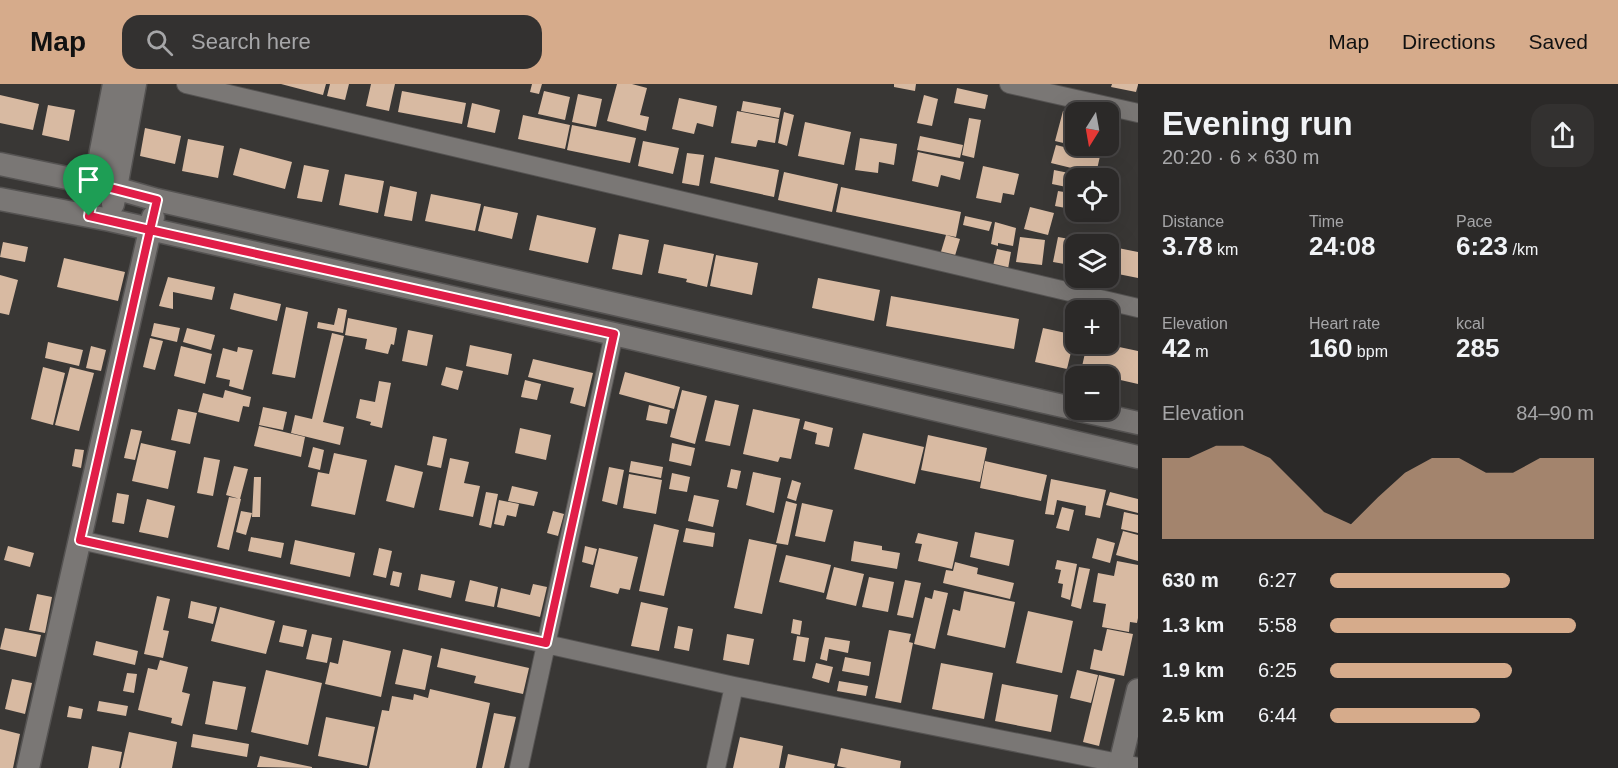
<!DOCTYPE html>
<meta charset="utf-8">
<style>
:root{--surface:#2b2928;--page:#333130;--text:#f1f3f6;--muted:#a6a6a8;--line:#474545;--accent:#d6ab8b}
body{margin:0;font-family:Arial,sans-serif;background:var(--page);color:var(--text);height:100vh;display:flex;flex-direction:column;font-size:22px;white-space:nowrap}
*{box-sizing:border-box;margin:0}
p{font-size:20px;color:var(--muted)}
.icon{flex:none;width:33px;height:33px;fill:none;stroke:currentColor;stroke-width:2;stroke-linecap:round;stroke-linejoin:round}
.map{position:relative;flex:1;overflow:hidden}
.sheet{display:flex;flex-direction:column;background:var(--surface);width:480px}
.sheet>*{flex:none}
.needle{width:39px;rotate:191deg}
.fabs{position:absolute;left:1065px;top:18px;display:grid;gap:12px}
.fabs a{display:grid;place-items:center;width:54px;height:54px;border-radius:12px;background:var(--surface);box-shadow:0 6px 24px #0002,0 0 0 2px var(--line);font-size:30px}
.pin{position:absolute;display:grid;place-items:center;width:51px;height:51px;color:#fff;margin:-62px -26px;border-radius:50% 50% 50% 0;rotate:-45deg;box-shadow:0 0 6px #0007}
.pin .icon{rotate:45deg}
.round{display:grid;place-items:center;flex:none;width:63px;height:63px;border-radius:18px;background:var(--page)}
.headline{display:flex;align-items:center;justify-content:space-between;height:102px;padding:0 24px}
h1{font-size:33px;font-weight:700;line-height:45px}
.stats{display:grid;grid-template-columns:repeat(3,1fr);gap:9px;height:102px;padding:6px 24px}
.stats div{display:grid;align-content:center}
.stats b{font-size:26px;font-weight:700}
.stats small{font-size:16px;font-weight:400}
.stats p{font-size:16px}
.chart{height:168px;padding:12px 24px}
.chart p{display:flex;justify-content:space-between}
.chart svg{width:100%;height:108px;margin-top:6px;fill:var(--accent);opacity:.7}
ul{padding:0 24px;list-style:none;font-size:20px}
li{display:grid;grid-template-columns:96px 72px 1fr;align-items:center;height:45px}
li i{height:15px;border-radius:8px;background:var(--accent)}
header{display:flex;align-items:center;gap:36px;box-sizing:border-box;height:84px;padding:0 30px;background:var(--accent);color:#111}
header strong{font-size:28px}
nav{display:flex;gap:33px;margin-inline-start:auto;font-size:21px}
.search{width:420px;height:54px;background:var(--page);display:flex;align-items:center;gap:15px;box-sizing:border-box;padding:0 21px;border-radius:18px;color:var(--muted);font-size:22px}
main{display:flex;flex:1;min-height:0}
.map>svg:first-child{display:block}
.building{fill:#d8baa2}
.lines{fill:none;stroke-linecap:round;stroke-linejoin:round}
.minor-casing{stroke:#555352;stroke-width:20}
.tertiary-casing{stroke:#555352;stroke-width:25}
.minor{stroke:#7a7775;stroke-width:18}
.tertiary{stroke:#7a7775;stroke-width:22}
.route-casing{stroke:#fff;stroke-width:12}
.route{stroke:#e11d48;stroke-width:8}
</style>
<header>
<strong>Map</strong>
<div class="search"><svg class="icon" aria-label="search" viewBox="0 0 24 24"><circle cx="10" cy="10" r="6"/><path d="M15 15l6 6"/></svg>Search here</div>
<nav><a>Map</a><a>Directions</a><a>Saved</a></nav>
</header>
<main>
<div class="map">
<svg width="1138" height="684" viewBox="0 0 1138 684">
<rect width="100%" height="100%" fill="#393735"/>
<!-- building -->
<path class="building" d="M281,0H326L323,11Z
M330,0H349L345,16L327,12Z
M371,0H395L389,27L366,22Z
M532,0H542L539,10L530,8Z
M617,0H632L647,4L640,31L649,33L646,47L607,37Z
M894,0H916L915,7L894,3Z
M1112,0H1138V1L1136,8L1111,3Z
M957,4L988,11L985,25L954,19Z
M402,7L466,19L462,40L398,28Z
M544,7L570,13L565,36L538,30Z
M578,10L602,15L596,43L572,38Z
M0,11L39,20L33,46L0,39Z
M924,11L938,15L932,42L917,39Z
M679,14L717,22L713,43L697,39L694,50L672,45Z
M743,17L781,24L779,34L741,27Z
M472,19L500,26L495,49L467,43Z
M48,21L75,26L69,57L42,51Z
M737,27L779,35L775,59L758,56L756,63L731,59Z
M1063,27L1076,30V62L1055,57Z
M784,28L794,31L787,62L778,59Z
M523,31L570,41L565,65L518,55Z
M969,34L981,36L974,74L962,71Z
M805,38L851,48L844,81L798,72Z
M572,41L636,54L630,79L567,66Z
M145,44L181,52L175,80L140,72Z
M920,52L963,61L960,74L917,66Z
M860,54L897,60L894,81L879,78L878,89L855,86Z
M188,55L224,62L218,94L182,87Z
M643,57L679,64L673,90L638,82Z
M1056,61L1100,72L1096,90L1051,79Z
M1077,62H1104L1102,68Z
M240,64L292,78L285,105L233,91Z
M918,68L964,78L960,96L941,91L938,103L912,97Z
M687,69L704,71L699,102L682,99Z
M715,73L779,86L774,113L710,99Z
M304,81L329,86L322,118L297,114Z
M983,82L1019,90L1014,111L1003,109L1001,119L976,114Z
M1054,86L1089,93L1088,94H1076V105L1052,100Z
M784,88L838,100L832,128L778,116Z
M345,90L384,97L378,129L339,121Z
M390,102L417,108L412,137L384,132Z
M841,103L961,128L956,153L836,128Z
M1058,107L1076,110V126L1055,122Z
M431,110L481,120L475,147L425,137Z
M484,122L518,129L512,155L478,147Z
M1030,123L1054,129L1048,151L1024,145Z
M537,131L596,144L588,179L529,166Z
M965,132L992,138L989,147L963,141Z
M995,138L1016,144L1013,162L998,159V162L991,160Z
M619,150L649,156L642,191L612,185Z
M946,151L960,155L954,175L940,171Z
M1020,153L1045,156L1042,181L1016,178Z
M1058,153L1092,159V160H1076V182L1053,178Z
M3,158L28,163L25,178L0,173Z
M664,160L714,170L707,203L686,198L687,195L658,189Z
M1108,162L1138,168V194L1108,188Z
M997,165L1011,168L1008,185L993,182Z
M716,171L758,179L752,211L710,202Z
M64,174L125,188L118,217L57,203Z
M0,191L18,196L9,231L0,229Z
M168,193L215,203L212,216L173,208V225L159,222Z
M818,194L880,206L874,237L812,224Z
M234,209L281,220L277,237L230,225Z
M891,212L1019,235L1014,265L886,242Z
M286,223L308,228L295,294L272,290Z
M338,224L347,226L343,249L317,244L318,238L334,241Z
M348,234L397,244L394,261L391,260L388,270L365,265L367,255L345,251Z
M1108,237L1117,239L1113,253L1108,252Z
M154,239L180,244L177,258L151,252Z
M187,244L215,251L211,266L183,258Z
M1043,244L1075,251L1067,285L1035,278Z
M408,246L433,251L427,282L402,277Z
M332,249L344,252L323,338L344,343L340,361L291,349L295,331L312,335Z
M150,254L163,257L155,286L143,283Z
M48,258L83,266L79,282L45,274Z
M1087,260H1105L1138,267V300L1081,287Z
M470,261L512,270L508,291L466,282Z
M91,262L106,266L101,287L86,284Z
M181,262L212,270L205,300L174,292Z
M238,263L253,266L243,306L229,302L230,296L216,293L223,264L237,268Z
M533,275L593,289L585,323L570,319L574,304L528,293Z
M43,283L65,289L53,341L31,335Z
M70,283L94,289L79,347L55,341Z
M446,283L463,287L458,306L441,301Z
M625,288L680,303L674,325L619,310Z
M525,296L541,300L537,316L521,313Z
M379,297L391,299L382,344L370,341L371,338L356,334L360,315L375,318Z
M225,306L251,313L249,323L243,322L239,338L198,328L203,309L223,314Z
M682,306L707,312L695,360L670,353Z
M715,316L739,321L730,362L705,357Z
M649,321L670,326L667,340L646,336Z
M263,323L287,328L283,346L259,341Z
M178,325L197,329L190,360L171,356Z
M753,325L800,335L791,375L780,373L778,378L743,370Z
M805,337L833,344L829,363L815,360L817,349L803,345Z
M259,342L305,353L301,373L254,362Z
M520,344L551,351L546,376L515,369Z
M131,345L142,347L135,376L124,374Z
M863,349L924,363L915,400L854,385Z
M928,351L987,364L980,398L921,386Z
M433,352L447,355L441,384L427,381Z
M141,359L176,367L168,405L132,397Z
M672,359L695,364L691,382L669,377Z
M313,363L324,366L320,386L308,383Z
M75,365L84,366L81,384L72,382Z
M334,369L367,376L355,431L311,422L318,388L329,390Z
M204,373L220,376L213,412L197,409Z
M450,374L469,378L464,399L480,402L473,433L439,426Z
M631,377L663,383L661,394L629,388Z
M985,377L1047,391L1041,417L980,404Z
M395,381L423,388L414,424L386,417Z
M234,382L248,385L240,415L226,411Z
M609,383L624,386L617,421L602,417Z
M731,385L741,387L737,405L727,403Z
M753,388L781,394L774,429L746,421Z
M672,389L690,393L687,408L669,405Z
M629,390L662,396L656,430L623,424Z
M254,393H261L260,433H252Z
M1051,395L1106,406L1100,434L1085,431L1086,422L1057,416L1054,431L1045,430Z
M792,396L801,399L796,417L787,414Z
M512,402L538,408L534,422L508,417Z
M486,408L498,410L491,444L479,441Z
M1110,408L1138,415V429L1106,421Z
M117,409L129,411L124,440L112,438Z
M694,411L719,416L713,443L688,437Z
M229,413L241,415L229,466L217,463Z
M147,415L175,422L168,454L139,448Z
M499,416L519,420L516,433L507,431L504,442L494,440Z
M786,417L797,420L788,461L776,459Z
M802,419L833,426L825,458L795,452Z
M1062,423L1074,426L1069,447L1056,444Z
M241,427L252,429L246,451L236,448Z
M553,427L564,430L558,452L547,449Z
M1124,428L1138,431V449L1121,445Z
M654,440L679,446L664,512L639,507Z
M686,444L715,449L713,463L683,458Z
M1123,447L1138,451V477L1116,471Z
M975,448L1014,456L1009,482L970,473Z
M918,449L958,458L952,485L918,477L922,460L915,459Z
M251,453L284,459L281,474L248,467Z
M1097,454L1115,459L1110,479L1092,474Z
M749,455L777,461L762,530L734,524Z
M295,456L355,469L350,493L290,480Z
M854,457L882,462V466L900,469L897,485L851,477Z
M8,462L34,469L30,483L4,476Z
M585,462L597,465L593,481L582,478Z
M379,464L392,467L386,494L373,491Z
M599,464L638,473L630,506L620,504L618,510L590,503Z
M786,471L831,481L824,509L779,498Z
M1057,476L1077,480L1070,516L1061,513L1063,500L1058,499L1061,486L1055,485Z
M1117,477L1138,481V534L1137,539L1130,538L1129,548L1102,543L1106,520L1093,518L1098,489L1114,492Z
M955,478L978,484L977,490L1014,499L1010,515L943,499L946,486L953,487Z
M834,483L864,490L856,522L826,515Z
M1079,483L1090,485L1081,525L1071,522Z
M393,487L402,489L399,503L390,501Z
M421,490L455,497L451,514L418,506Z
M869,493L894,498L888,528L862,523Z
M470,496L498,503L494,523L465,517Z
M905,496L921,499L913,534L897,531Z
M533,500L547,503L540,533L497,523L501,504L530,511Z
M934,506L948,509L935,565L914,560L925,513L932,515Z
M964,507L1015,518L1005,564L947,551L953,525L960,527Z
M37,510L52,513L45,549L29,546Z
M157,512L170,515L163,546L169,547L163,574L144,570Z
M191,517L217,523L213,540L188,534Z
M641,518L668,524L659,567L631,562Z
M220,523L275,537L266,570L211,557Z
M1028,527L1073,537L1062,589L1016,579Z
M793,535L802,537L800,551L791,549Z
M283,541L307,546L303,563L279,558Z
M678,542L693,545L689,567L674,564Z
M5,544L41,551L36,573L0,565Z
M1107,545L1133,550L1124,592L1090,585L1094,565L1102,567Z
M889,546L911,550L909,558L913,559L901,619L875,614Z
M312,550L332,554L327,579L306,575Z
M727,550L754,555L749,581L723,576Z
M797,552L809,554L805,578L793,576Z
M825,553L850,557L848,569L829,565L827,577L820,575Z
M343,556L391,567L381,613L325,600L330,578L338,580Z
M96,557L138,567L135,581L93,571Z
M441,564L529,584L523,610L474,599L476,592L437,583Z
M403,565L432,572L425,606L395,600Z
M845,573L871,578L869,592L842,587Z
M160,576L188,583L182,608L190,610L182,642L171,639L172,634L138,626L148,584L157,586Z
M816,579L833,583L829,599L812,594Z
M941,579L993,589L984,635L932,625Z
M266,586L322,599L308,661L251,648Z
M1077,586L1098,591L1091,619L1070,614Z
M127,589L137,590L134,609L123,607Z
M1099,591L1115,595L1099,662L1083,658Z
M12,595L32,599L25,630L5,625Z
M213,597L246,603L237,646L205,640Z
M839,597L868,602L866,612L837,607Z
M1002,600L1058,611L1051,648L995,637Z
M430,605L490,619L476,684H369L382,626L389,627L392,612L413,616L414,610L428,614Z
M99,617L128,622L126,632L97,627Z
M69,622L83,625L81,635L67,633Z
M494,629L516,633L504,684H482Z
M326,633L375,643L367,682L318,672Z
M0,645L20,650L13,684H0Z
M129,648L177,658L172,684H121Z
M193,650L249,660L247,673L191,663Z
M740,653L783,662L779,684H733Z
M92,662L122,668L119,684H88Z
M841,664L901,677L900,684H847L837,682Z
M788,670L835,680L834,684H785Z
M260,672L312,683V684L257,683Z"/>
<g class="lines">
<!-- minor casing -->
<g class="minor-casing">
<path id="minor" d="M186,0L1138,224
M1009,0L1138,29
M80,456L734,602L1138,683
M519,684L614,250
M716,684L734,602"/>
</g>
<!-- tertiary casing -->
<g class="tertiary-casing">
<path id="tertiary" d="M0,80L115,104L157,116L1076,325
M92,113L114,0
M0,115L110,136L614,250L1138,373
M113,120L135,0
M1079,326L1138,339
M28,684L153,133
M1119,684L1138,606"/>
</g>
<!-- minor -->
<use href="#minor" class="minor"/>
<!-- tertiary -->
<use href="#tertiary" class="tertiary"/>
</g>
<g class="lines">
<!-- route casing -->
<g class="route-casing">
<path id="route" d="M89,132L150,146L614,250L546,559L80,456L150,146L157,116L95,100L89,132"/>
</g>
<!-- route -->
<use href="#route" class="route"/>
</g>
</svg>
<div class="fabs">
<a><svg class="needle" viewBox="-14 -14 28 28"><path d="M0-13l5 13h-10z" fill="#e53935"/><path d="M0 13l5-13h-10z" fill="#a6a6a8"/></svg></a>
<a><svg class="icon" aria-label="locate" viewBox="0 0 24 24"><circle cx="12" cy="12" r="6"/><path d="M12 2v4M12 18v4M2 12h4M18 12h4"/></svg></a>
<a><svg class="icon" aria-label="layers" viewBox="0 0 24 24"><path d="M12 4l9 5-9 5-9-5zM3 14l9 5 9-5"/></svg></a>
<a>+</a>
<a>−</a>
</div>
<div class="pin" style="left:89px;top:132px;background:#1e9e55"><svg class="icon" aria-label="arrive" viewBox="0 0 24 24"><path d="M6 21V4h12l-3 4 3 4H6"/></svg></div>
</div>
<section class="sheet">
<div class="headline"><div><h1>Evening run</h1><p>20:20 · 6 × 630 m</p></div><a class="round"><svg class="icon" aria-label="share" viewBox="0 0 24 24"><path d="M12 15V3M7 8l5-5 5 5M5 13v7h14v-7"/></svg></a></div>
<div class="stats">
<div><p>Distance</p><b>3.78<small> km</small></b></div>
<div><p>Time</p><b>24:08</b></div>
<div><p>Pace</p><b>6:23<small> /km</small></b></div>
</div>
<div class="stats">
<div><p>Elevation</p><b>42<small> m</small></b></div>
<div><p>Heart rate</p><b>160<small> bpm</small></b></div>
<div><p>kcal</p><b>285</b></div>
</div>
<div class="chart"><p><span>Elevation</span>84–90 m</p>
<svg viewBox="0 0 160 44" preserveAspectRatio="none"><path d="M0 44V11L10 11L20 6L30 6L40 11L50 22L60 33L70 38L80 27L90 17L100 11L110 11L120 17L130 17L140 11L150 11L160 11V44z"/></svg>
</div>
<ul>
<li><b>630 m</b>6:27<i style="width:68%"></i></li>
<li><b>1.3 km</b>5:58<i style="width:93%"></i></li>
<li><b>1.9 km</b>6:25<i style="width:69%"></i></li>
<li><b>2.5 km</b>6:44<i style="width:57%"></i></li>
</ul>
</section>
</main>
